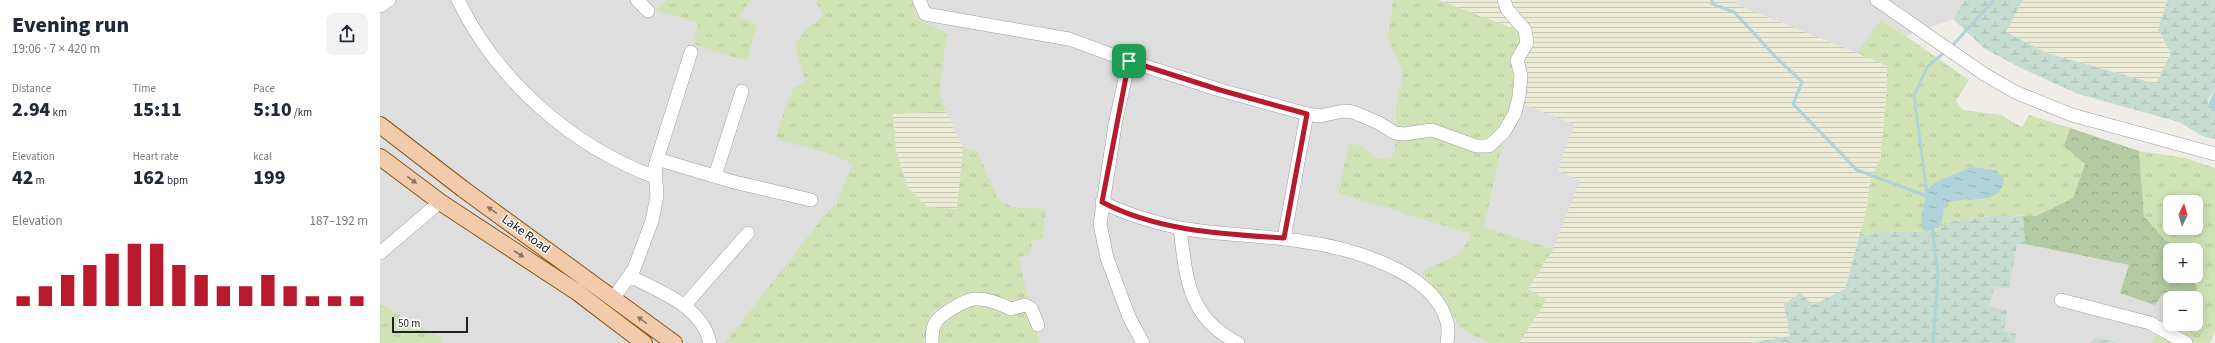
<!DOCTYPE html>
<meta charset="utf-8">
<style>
:root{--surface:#fff;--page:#f2f2f3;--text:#1f2937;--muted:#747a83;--accent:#b8192c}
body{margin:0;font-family:"Source Sans 3",sans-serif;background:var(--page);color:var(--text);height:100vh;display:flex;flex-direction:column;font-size:15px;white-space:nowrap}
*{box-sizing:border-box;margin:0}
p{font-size:13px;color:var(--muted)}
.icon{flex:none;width:22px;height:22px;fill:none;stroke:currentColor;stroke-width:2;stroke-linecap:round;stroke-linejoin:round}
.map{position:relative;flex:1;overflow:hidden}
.panel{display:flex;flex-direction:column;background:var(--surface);width:380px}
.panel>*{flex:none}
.needle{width:26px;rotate:5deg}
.fabs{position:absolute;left:1783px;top:195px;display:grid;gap:8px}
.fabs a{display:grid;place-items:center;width:40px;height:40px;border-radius:8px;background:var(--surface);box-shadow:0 2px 10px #0003;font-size:20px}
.scale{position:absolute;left:12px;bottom:10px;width:76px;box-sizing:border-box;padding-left:4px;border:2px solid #212121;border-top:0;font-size:11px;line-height:14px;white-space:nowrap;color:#212121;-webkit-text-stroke:3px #fff;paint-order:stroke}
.pin{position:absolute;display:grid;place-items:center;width:34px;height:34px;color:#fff;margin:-17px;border-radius:8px;box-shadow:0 2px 6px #0006}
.round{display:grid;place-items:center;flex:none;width:42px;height:42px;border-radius:8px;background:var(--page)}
.overview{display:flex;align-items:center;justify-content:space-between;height:68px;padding:0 12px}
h1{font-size:22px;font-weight:800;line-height:30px}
.figures{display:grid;grid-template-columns:repeat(3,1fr);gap:6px;height:68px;padding:4px 12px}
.figures div{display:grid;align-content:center}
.figures b{font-size:20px;font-weight:800}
.figures small{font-size:11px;font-weight:400}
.figures p{font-size:11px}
.chart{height:112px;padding:8px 12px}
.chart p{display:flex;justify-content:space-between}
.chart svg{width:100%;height:72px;margin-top:4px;stroke:var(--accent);stroke-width:6}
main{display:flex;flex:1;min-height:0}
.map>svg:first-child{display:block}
.residential{fill:#dfdede}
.farmland{fill:url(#farmland-rules)}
.grass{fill:url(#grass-tufts);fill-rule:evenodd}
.forest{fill:url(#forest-crowns)}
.wetland{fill:url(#wetland-marsh)}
.water{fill:url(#water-ripples)}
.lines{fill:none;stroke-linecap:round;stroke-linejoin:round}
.stream{stroke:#afd3d8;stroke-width:3}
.minor-casing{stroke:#9e9e9e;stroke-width:14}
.major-casing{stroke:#8a5513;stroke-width:18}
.minor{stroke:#fff;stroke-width:13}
.major{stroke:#f1cbac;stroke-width:16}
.oneway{fill:#897666}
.route-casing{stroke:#fff;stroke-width:8}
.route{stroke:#b8192c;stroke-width:5}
.labels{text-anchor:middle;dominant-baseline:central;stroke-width:3;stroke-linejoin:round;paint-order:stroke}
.street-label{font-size:13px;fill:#212121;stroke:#fff}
</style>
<main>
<section class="panel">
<div class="overview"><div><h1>Evening run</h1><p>19:06 · 7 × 420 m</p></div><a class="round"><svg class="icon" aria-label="share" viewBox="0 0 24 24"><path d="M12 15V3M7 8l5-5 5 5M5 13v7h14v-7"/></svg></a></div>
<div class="figures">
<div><p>Distance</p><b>2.94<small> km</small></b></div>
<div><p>Time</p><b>15:11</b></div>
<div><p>Pace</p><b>5:10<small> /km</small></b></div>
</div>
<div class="figures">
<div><p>Elevation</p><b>42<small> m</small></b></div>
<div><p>Heart rate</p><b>162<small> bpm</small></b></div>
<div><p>kcal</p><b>199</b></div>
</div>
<div class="chart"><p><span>Elevation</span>187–192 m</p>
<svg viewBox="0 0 160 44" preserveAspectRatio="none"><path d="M5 44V38M15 44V32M25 44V25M35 44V19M45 44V12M55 44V6M65 44V6M75 44V19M85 44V25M95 44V32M105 44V32M115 44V25M125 44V32M135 44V38M145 44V38M155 44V38"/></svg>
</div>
</section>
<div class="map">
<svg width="1835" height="343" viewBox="0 0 1835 343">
<defs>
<pattern id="farmland-rules" width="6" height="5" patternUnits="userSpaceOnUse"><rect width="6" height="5" fill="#ecebd6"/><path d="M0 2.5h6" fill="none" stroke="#cac9b7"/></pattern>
<pattern id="grass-tufts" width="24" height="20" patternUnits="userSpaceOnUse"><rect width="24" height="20" fill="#d1e3b5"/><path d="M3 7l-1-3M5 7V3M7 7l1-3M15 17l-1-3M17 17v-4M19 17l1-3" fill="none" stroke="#b3c29b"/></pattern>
<pattern id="forest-crowns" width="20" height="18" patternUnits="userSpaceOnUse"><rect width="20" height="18" fill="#b3caa2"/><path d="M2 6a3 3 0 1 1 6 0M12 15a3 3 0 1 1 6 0" fill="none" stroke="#9aad8b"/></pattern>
<pattern id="wetland-marsh" width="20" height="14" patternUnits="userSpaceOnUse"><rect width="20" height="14" fill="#c7dcd0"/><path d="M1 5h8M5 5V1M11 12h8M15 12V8" fill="none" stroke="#abbcb2"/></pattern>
<pattern id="water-ripples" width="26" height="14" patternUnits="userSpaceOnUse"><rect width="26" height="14" fill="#afd3d8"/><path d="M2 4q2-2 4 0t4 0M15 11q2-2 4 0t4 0" fill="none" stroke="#96b5b9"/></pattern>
</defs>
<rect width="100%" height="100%" fill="#f0ede8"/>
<!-- residential -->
<path class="residential" d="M0,0H1585L1573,19L1526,36L1501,19L1500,160L1491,179L1486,212L1421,293L1370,343H0Z
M1645,244L1749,265L1783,293L1798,298H1790V324H1810L1801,339L1809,343H1635L1637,334L1624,331L1609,306L1615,287L1629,289L1637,245Z"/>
<!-- farmland -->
<path class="farmland" d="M1058,0H1357L1355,4L1507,65L1506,102L1500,160L1491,179L1486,212L1465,289L1433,305L1404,304L1410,336L1370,343H1139L1166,301L1148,289L1173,249L1200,181L1178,170L1194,124L1134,101L1142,32Z
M1643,0H1787L1778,30L1791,53L1776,84L1667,53L1626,32Z
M566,111L583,148L577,210L547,207L528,187L516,150L513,114Z"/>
<!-- grass -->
<path class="grass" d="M286,0H371L359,16L377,24L367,61L313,44L318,23L275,10Z
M435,0H532L536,19L567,33L559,92L566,111L513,114L516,150L527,187L547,207L577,209L583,148L597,151L618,199L632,207L666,209L662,240L653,239L650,254L638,257L649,302L630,306L581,298L550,313L548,343H345L447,212L456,205L472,164L451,154L396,139L404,111L414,87L425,81C412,38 410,45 443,15Z
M1013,0H1058L1142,32L1149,47L1118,162L1104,227L1173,249L1148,289L1166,300L1139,343H1108L1080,328L1072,313L1041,271L1080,254L1091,234L958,193L969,143L982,146L997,159L1011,158L1015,150L1016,108L1023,74L1008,39Z
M1501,19L1589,80L1576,101L1583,110L1621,115L1642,127L1649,115L1690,128L1684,146L1705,164L1693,198L1656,216L1617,215L1569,222L1556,232L1504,231L1479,237L1486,212L1491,179L1500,160L1506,102L1507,66L1477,53Z
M1759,151L1805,158L1835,168V331L1830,343H1809L1801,339L1810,324H1816V312L1820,305L1814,280V276H1816V250H1809L1785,240L1764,216ZM1790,202H1816V228H1790Z
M593,302L650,311L660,343H557L560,324Z
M0,304L61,338L62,343H0Z
M1776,333L1793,343H1772Z"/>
<!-- forest -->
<path class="forest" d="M1690,128L1759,151L1764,216L1785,240L1809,250H1790V276H1814L1820,305L1816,304V298H1798L1783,293L1775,305L1740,293L1749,265L1645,244L1643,216H1656L1693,198L1705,164L1684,146Z"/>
<!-- wetland -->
<path class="wetland" d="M1585,0H1643L1626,32L1667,53L1776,84L1791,53L1778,30L1787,0H1835V88L1829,98L1827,108L1835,110V139L1822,136L1799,122L1698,94L1643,69L1605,49L1573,19Z
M1617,215L1643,216L1645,244L1637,245L1629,289L1615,287L1609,306L1627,311L1624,331L1637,334L1635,343H1370L1410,336L1404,304L1420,293L1433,305L1465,289L1479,237L1504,231L1556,232L1569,222Z
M1717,337L1736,343H1709Z"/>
<!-- water -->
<path class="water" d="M1835,88V110L1827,108Z
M1590,167L1615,170L1624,178C1622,207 1589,196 1569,202L1564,210L1560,227L1545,232C1539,222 1541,216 1544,205C1545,201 1545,197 1546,193C1551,179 1578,175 1590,167Z"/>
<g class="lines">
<!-- stream -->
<path class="stream" d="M1332,0V4L1354,12L1395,56L1422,82L1413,104L1477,170L1547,196
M1571,47L1614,0
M1547,194L1534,96L1547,67L1565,52
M1552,227L1558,274L1553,343"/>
<!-- minor casing -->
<g class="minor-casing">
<path id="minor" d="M78,0C117,80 191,146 275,177
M257,0L268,11
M539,0L545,14L689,39L749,61L840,90L927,114L940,116L963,111L973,112L999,123L1015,133L1024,134L1052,130L1096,146H1109L1124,132L1135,113L1139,97L1141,75L1137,60L1147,43L1145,30L1127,9L1124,0
M1497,0L1604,74L1635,92L1692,115L1835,154
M0,6L9,0
M749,61L735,125L720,224L727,258L749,317L763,343
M277,159L354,182L431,200
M335,176L362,91
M722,202C747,215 773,222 800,228C840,235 880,235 920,241C966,247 1054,270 1067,322C1069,329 1068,336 1067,343
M800,228C806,278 808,318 858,343
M904,238L927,114
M0,253L60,202
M250,276C280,292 322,306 330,343
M233,299L254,269L272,221L277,196L275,166L311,52
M1681,300L1770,323L1806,343
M304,306L368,233
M552,343C552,336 552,327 556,322C561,314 586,299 595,299C607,298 621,304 631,309L645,305L651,308L658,325"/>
</g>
<!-- major casing -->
<g class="major-casing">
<path id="major" d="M0,125L83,189L294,343
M0,157L60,202L197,292L264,343"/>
</g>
<!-- minor -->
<use href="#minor" class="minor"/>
<!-- major -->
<use href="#major" class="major"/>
</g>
<!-- one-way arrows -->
<defs><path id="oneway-solid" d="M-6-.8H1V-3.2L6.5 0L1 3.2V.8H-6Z"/></defs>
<g class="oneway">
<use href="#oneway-solid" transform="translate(32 180) rotate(36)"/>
<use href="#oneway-solid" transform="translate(112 210) rotate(-145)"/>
<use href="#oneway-solid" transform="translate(139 254) rotate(33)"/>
<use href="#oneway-solid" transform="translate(262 320) rotate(-144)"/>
</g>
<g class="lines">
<!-- route casing -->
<g class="route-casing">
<path id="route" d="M749,61L840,90L927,114L904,238C843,234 777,231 722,202Z"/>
</g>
<!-- route -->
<use href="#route" class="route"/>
</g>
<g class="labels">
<!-- street labels -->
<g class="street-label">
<text transform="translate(146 234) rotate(36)">Lake Road</text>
</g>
</g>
</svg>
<div class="fabs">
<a><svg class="needle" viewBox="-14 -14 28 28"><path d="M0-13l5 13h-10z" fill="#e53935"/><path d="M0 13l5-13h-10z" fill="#747a83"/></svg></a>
<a>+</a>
<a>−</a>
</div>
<div class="scale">50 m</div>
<div class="pin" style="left:749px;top:61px;background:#1e9e55"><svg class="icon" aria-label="arrive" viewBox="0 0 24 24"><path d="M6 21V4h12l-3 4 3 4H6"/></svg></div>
</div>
</main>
